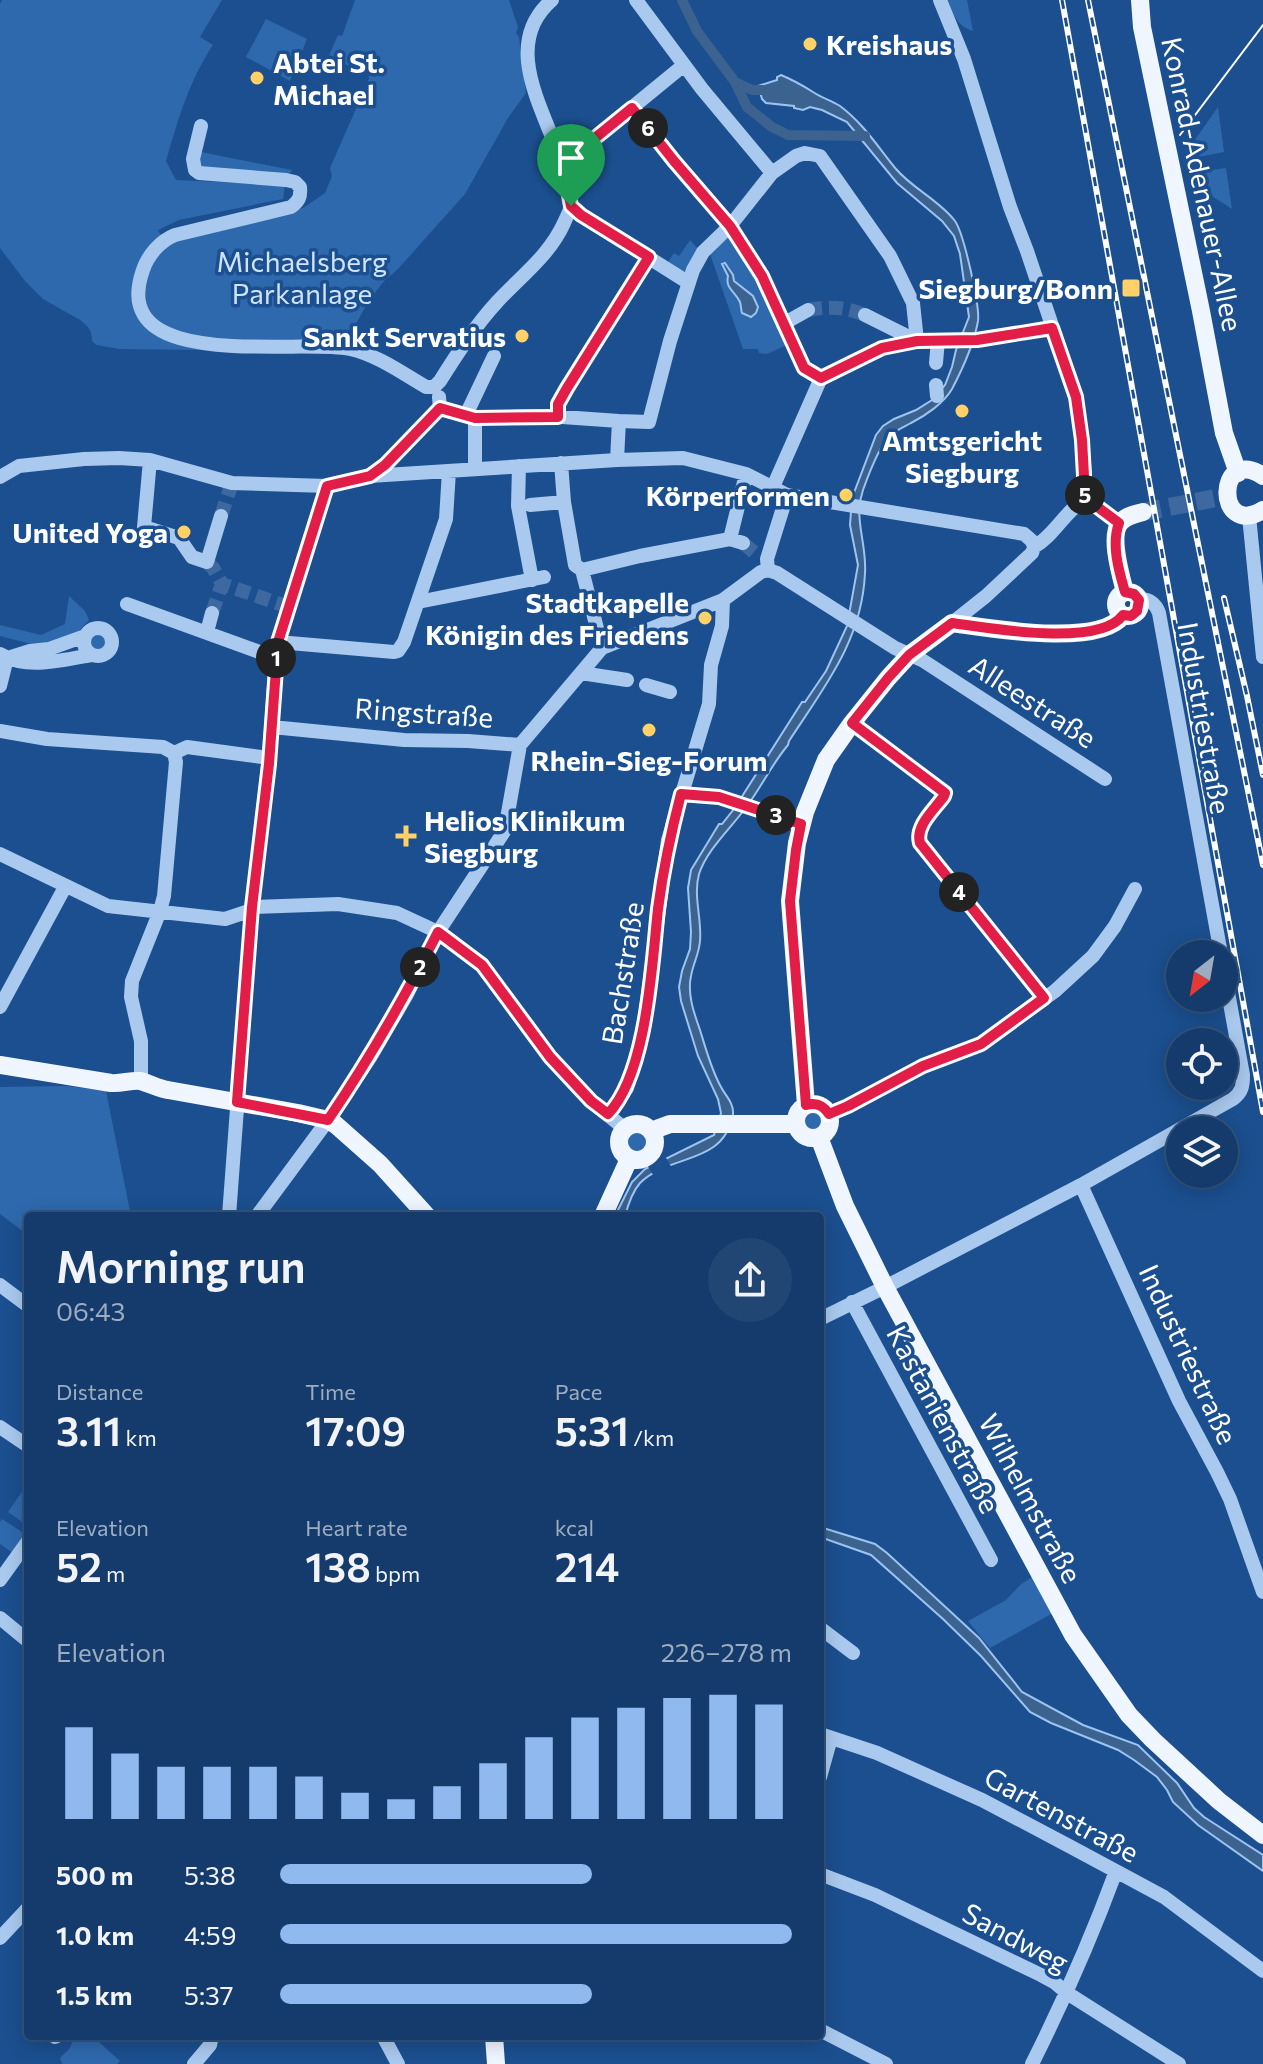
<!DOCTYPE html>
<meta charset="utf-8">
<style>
:root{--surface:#143b6b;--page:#214673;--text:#f1f3f6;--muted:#9dadc1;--line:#33557e;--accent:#90b9f0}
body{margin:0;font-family:Commissioner,sans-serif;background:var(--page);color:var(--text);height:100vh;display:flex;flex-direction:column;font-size:30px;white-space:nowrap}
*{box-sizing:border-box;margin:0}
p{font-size:26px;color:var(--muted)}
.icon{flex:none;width:44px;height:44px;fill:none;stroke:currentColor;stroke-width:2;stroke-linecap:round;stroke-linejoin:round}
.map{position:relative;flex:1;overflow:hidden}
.sheet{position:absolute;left:24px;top:1212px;width:800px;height:828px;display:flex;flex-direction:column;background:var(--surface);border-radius:8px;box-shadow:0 4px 20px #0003,0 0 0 2px var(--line)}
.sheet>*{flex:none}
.needle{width:52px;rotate:211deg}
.tools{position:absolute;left:1166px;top:940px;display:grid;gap:16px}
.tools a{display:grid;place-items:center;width:72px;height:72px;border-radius:50%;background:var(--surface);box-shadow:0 4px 20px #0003,0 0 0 2px var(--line);font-size:40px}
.pin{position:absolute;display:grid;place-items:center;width:68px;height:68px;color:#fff;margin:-82px -34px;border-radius:50% 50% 50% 0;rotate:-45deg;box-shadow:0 0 8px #0007}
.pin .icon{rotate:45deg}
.km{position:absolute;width:40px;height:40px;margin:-20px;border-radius:50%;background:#222;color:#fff;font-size:22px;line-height:40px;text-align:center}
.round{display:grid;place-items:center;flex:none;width:84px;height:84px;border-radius:42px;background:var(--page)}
.headline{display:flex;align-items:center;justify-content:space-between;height:136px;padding:0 32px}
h1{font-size:44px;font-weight:600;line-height:60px}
.stats{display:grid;grid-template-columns:repeat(3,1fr);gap:12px;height:136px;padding:8px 32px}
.stats div{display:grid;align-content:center}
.stats b{font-size:40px;font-weight:600}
.stats small{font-size:22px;font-weight:400}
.stats p{font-size:22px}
.chart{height:224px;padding:16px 32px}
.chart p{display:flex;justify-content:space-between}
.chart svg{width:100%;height:144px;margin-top:8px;stroke:var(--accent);stroke-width:6}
ul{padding:0 32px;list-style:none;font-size:26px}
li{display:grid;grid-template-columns:128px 96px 1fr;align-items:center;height:60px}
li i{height:20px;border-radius:10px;background:var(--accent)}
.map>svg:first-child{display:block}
.green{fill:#2e69ad}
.water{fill:#3c6290;stroke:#9cc4f0;stroke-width:2}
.pier{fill:#1b4f8f}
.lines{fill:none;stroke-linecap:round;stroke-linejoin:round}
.canal{stroke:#3c6290;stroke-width:10}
.minor-tunnel{stroke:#3d69a0;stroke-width:14;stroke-dasharray:14 7;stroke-linecap:butt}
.major-tunnel{stroke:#3d69a0;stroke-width:18;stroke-dasharray:18 9;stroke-linecap:butt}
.minor{stroke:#a9c9ee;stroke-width:14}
.major{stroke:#f0f6ff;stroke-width:18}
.tram{stroke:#fff;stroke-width:2}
.rail-casing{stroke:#fff;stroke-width:6}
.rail{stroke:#1b4f8f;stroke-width:3;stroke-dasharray:9;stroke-linecap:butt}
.route-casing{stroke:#fff;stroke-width:16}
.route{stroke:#e11d48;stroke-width:10}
.poi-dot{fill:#ffd166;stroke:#1b4f8f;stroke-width:3}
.labels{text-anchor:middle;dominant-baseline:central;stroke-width:7;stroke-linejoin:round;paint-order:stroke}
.poi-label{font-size:28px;font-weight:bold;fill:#fff;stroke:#1b4f8f;text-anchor:end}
.street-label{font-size:28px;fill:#fff;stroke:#1b4f8f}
.park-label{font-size:28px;fill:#cfe3fa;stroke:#1b4f8f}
</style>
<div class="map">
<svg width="1263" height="2064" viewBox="0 0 1263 2064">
<rect width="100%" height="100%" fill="#1b4f8f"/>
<!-- green -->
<path class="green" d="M2,0H222L200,37L213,45C189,81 178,120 166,161L176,180L285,185L283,199L179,220L158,230L162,237C145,258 127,279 136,308C139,315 140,320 145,325L202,348L199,350L119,349L96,345L92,341L91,332L87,326L80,320L43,299L25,281L0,248V4Z
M355,0H509L518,27L516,33L519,37L526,93L508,118L465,194L398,269L384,281L370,299L349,336L342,346L187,337L148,316L144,283L155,255L167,243L303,208L325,193L332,176L330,168L369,79V74L342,63L341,66L329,62L328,58L338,35L342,36Z
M948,0H967L973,31C957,26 953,15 948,0Z
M266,19L307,39L290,81L246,57Z
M1218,107L1224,152L1188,159L1187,151Z
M201,152L292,170L289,175L204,170L198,165Z
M1226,168L1232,209L1190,182L1189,173Z
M730,236L760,278L789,344L767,354L759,353L758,349H743L710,254Z
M690,240L698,249L686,272H683L668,262L674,253L679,256Z
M69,596L85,611L89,620L76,634L39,646L0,636V625L41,635L65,624Z
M87 643a11 11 0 1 1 22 0a11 11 0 1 1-22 0Z
M67,1086L106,1091L131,1216H28V1235L0,1214V1087Z
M802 1121a10 10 0 1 1 20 0a10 10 0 1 1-20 0Z
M628 1142a9 9 0 1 1 18 0a9 9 0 1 1-18 0Z
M28,1483V1513L22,1522L8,1512Z
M2,1519L25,1534L13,1553L0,1544V1522Z
M1032,1577L1053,1613L990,1648L968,1621L1006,1600L1020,1585Z
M74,2036H92L120,2061L117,2064H62L60,2058L70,2048Z"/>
<!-- water -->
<path class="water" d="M781,75C793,80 802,85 813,92C822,98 832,101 840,106C863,123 878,147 896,169C913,189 939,200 955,221C964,234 980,306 978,321C974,344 963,368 952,389C944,403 925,416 911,423C904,427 896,430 890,436C880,445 868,476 863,490C853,519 867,543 865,573C862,641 824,687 789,741L788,745C771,765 760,790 744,810C729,830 707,850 699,874C693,896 702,919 700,941C699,954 693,964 691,976C687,994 694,1013 700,1030C706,1049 711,1069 721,1087C725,1095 734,1103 733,1114C724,1166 670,1153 640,1183C632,1192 628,1205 625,1216H615L632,1182L645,1169L714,1135L721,1113L718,1099L698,1056L681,1001L679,987L682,971L690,949L691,932L688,888L691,870L719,824H722L734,809L802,702H805L826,671L847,626L858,565L850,525L852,498L876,435L883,426L894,419L916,410L932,400L945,385L952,367L956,350L969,317L960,254L954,236L942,221L897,183L847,122L822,110L810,107L803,110L794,108V106L766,103L762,99L760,92L755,93V87L777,80V77Z
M725,263L733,275L734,281L753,296L758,307L756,313L751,317L742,313C741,310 741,305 740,302C735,291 725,289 728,276L722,264Z
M820,1527L875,1544L887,1553L979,1638L1022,1692L1083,1725L1138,1745L1177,1783L1194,1808L1204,1817L1263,1855V1871L1198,1825L1173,1802L1167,1790L1157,1777L1134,1760L1118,1750L1051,1723L1030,1712L981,1656L943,1619L871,1555L820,1537Z"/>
<!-- pier -->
<path class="pier" d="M665,1156L673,1170L655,1178L647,1165Z"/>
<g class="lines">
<!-- canal -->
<path class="canal" d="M682,0L697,31L735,82L752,90H765
M735,82L747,107L772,127L788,135L865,136"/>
<!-- minor-tunnel -->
<path class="minor-tunnel" d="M808,310C829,306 845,307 865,315
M221,516L232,483
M743,543L756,554
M207,562L213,568L222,584L289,607
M212,613L222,584"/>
<!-- major-tunnel -->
<path class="major-tunnel" d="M1143,512L1216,498"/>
<!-- minor -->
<path class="minor" d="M636,0L702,89L772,173
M940,0L964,59L1010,207L1027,251L1076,397L1082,440L1087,499
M632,108L674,161L730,226L762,276L804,368L821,378
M201,126L193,159L195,170L199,173L286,180L295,182L300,187C301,197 299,201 291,207L175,235C160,241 148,255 143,270C106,374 298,338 350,349C377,355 402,373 426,387H434L440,381C457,354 475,326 497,302C521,276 549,256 564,223C566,218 570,211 571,206C572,199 568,189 567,182C556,125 494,50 552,0
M563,164L684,65
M571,206L581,215L689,283
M865,315L917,341
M783,324L808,310
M936,363L938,340
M936,385L937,396
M440,408L475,418L548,416L619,421L617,460
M466,415L494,356
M558,417V404L567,388L649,257
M619,421L649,422L670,341L693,270L703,252L730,226L772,173L796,156L805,153L820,156L890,256L913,303L917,341
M150,460L144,527L179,538L192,557L207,562L221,516
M561,463L564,502L575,565L582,570
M519,466L518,506L532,580
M475,469V418
M370,475L385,465L440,408L439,397
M0,477L19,466L84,459L119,458L150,460L232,483L327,486L370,476L617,460L683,458L746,474L787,495L1024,534L1032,541L1034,547
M773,487L821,378L882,348L917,341L977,340L1052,328
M1087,499L1119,523
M530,505L564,502
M1249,516L1263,657
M730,539L746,474
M582,570L640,556L730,539L743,543
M582,570L602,648
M768,570L777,573L895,648L922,660L1105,779
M768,570L767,559L787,495
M1139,600C1149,598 1156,604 1159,613L1221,954
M418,602L544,577
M127,604L276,658
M952,623L986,596L1032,553L1034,547C1055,535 1065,510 1087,499
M84 642a14 14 0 1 1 28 0a14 14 0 1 1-28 0Z
M207,632L212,613
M278,642L394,652L398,651L404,642L446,519L449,471
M0,654C25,670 64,660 91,655
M11,657L30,651L49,649L85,636
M581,673L627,680
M646,685L670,692
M0,686L7,658
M852,723L945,793L944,796C934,810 915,826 920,843L1044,998
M272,727L404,740L468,741L520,745
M0,731L47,739L163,747L174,753
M520,745L602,648L723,600L761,572L768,570
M174,753L187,747L269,758
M681,794L719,797L801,824
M0,854L108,906L225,919L252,910
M252,907L338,904L397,913L438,932L482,965L550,1057L591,1101L625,1129
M0,1007L65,887
M141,1081V1041L131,997L132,981L160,911L164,896L176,762L174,753
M608,1114L627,1088L643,1033L668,840L709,704L711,665L722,626L723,600
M829,1114L848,1106L923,1066L981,1044L1055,991L1093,956L1115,926L1135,889
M1081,1185L1179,1401L1217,1472L1230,1499L1263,1592
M229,1216L252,907L269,758L276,658L278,642L327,486
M257,1216L328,1120L371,1056L406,996L438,932L505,830L520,745
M0,1285L28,1306
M852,1302L991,1560
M820,1319L885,1287L1081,1185L1233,1099C1242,1092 1243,1086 1243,1075L1224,970
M0,1427L28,1446
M0,1580L28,1541
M0,1618L28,1641
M820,1628L853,1653
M820,1734L877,1753L982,1800L1071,1847L1164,1897L1263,1971
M820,1777L831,1738
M820,1874L875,1895L1041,1975L1054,1982L1067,1993L1179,2064
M0,1938L28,1908
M820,2030L886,2064
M383,2036L398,2064
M55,2037L57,2036
M194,2064L210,2045L212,2036
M1032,2064C1064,2000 1091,1939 1116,1871"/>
<!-- major -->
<path class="major" d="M1140,0L1142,27L1201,311L1224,433L1238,473
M1263,476C1216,445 1215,539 1263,510
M1125,592C1121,576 1109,536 1120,523C1125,516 1135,514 1143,512
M1116 604a12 12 0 1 1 24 0a12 12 0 1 1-24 0Z
M0,1065L111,1083C121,1084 131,1080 140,1081C146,1082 160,1089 168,1090L298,1113L328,1120L336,1125L380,1164L427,1216
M796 1121a17 17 0 1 1 34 0a17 17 0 1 1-34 0Z
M806,1105L790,901L797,843L805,812L826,760L852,723L888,678L909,655L952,623C989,628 1100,648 1123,615
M619 1142a18 18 0 1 1 36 0a18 18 0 1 1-36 0Z
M651,1131L670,1124H795
M819,1137L845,1206L885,1287L1073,1635L1129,1715L1153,1740L1219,1801L1263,1835
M603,1216L629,1159
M494,2036L496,2064"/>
<!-- tram -->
<path class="tram" d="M1180,135L1263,25"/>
<!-- rail casing -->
<g class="rail-casing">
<path id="rail" d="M1062,0L1263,1112
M1088,0L1263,865
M1224,598L1247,696L1263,775"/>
</g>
<!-- rail -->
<use href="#rail" class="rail"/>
</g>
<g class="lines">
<!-- route casing -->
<g class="route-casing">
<path id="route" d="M632,108L674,161L730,226L762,276L804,368L821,378L882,348L917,341L977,340L1052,328L1076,397L1082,440L1085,494L1087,499L1119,523C1111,545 1119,571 1125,592L1134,594L1139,600L1137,611L1131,616L1123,615C1099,648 989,628 952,623L909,655L888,678L852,723L945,793L944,796C934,810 915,826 920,843L1044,998L981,1044L923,1066L848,1106L829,1114C823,1105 816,1102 806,1105L790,901L796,850L801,824L719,797L681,794C671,832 663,870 658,909C652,964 647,1074 608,1114L591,1101L550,1057L482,965L438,932C404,999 370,1058 328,1120L237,1102L252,907L269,764L278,642L327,486L370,476L385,465L440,408L475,418L558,417V404L567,388L649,257L581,215L571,206L563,164Z"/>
</g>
<!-- route -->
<use href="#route" class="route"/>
</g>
<!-- markers -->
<g class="poi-dot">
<circle cx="810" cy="44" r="8"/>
<circle cx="257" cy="78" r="8"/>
<rect x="1121" y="278" width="20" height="20" rx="4"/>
<circle cx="522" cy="336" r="8"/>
<circle cx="962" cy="411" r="8"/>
<circle cx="846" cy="495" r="8"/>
<circle cx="184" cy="532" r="8"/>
<circle cx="705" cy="618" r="8"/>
<circle cx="649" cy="730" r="8"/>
<path d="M402 824h8v8h8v8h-8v8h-8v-8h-8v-8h8z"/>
</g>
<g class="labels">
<!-- poi labels -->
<g class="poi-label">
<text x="826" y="44" text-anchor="start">Kreishaus</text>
<text x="273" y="62" text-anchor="start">Abtei St.<tspan x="273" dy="32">Michael</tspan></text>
<text x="1113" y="288">Siegburg/Bonn</text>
<text x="506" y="336">Sankt Servatius</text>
<text x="962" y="440" text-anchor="middle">Amtsgericht<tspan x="962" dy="32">Siegburg</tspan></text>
<text x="830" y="495">Körperformen</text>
<text x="168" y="532">United Yoga</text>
<text x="689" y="602">Stadtkapelle<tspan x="689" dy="32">Königin des Friedens</tspan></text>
<text x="649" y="760" text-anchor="middle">Rhein-Sieg-Forum</text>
<text x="424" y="820" text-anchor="start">Helios Klinikum<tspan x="424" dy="32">Siegburg</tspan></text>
</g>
<!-- street labels -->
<g class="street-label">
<text transform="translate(1203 184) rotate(78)">Konrad-Adenauer-Allee</text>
<text transform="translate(1033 701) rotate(33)">Alleestraße</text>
<text transform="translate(424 712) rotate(4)">Ringstraße</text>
<text transform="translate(1205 718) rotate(80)">Industriestraße</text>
<text transform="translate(622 973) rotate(-81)">Bachstraße</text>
<text transform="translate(1189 1354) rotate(65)">Industriestraße</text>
<text transform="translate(944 1419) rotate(62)">Kastanienstraße</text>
<text transform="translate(1031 1498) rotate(62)">Wilhelmstraße</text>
<text transform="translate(1062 1814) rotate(28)">Gartenstraße</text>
<text transform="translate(1016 1937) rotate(28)">Sandweg</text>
</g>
<!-- park labels -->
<g class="park-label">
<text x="302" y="261">Michaelsberg<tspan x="302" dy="32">Parkanlage</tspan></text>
</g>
</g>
</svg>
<div class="tools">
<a><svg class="needle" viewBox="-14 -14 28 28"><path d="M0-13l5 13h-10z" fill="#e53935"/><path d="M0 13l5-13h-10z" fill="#9dadc1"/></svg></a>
<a><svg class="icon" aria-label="locate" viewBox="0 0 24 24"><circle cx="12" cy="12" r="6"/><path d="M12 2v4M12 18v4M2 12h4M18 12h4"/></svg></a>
<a><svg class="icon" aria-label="layers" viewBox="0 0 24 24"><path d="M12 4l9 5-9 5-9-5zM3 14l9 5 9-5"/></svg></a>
</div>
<div class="pin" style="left:571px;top:206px;background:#1e9e55"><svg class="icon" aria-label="arrive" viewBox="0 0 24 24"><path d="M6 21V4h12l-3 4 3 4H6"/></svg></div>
<b class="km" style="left:276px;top:658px">1</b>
<b class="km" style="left:420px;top:967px">2</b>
<b class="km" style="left:776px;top:815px">3</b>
<b class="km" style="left:959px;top:892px">4</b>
<b class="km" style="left:1085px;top:495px">5</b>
<b class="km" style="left:648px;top:128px">6</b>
<section class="sheet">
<div class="headline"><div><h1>Morning run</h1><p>06:43</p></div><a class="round"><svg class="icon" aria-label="share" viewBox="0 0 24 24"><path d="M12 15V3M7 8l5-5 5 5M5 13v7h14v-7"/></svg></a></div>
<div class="stats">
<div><p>Distance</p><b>3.11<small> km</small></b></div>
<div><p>Time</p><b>17:09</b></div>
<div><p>Pace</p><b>5:31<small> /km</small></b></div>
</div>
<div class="stats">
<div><p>Elevation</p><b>52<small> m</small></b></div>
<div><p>Heart rate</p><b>138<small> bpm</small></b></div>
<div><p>kcal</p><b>214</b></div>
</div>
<div class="chart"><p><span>Elevation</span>226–278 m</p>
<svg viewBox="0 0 160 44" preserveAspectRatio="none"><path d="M5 44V16M15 44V24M25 44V28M35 44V28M45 44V28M55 44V31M65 44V36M75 44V38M85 44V34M95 44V27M105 44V19M115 44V13M125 44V10M135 44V7M145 44V6M155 44V9"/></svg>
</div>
<ul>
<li><b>500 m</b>5:38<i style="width:61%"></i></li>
<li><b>1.0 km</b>4:59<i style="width:100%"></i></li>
<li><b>1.5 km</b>5:37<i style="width:61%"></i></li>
</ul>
</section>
</div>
